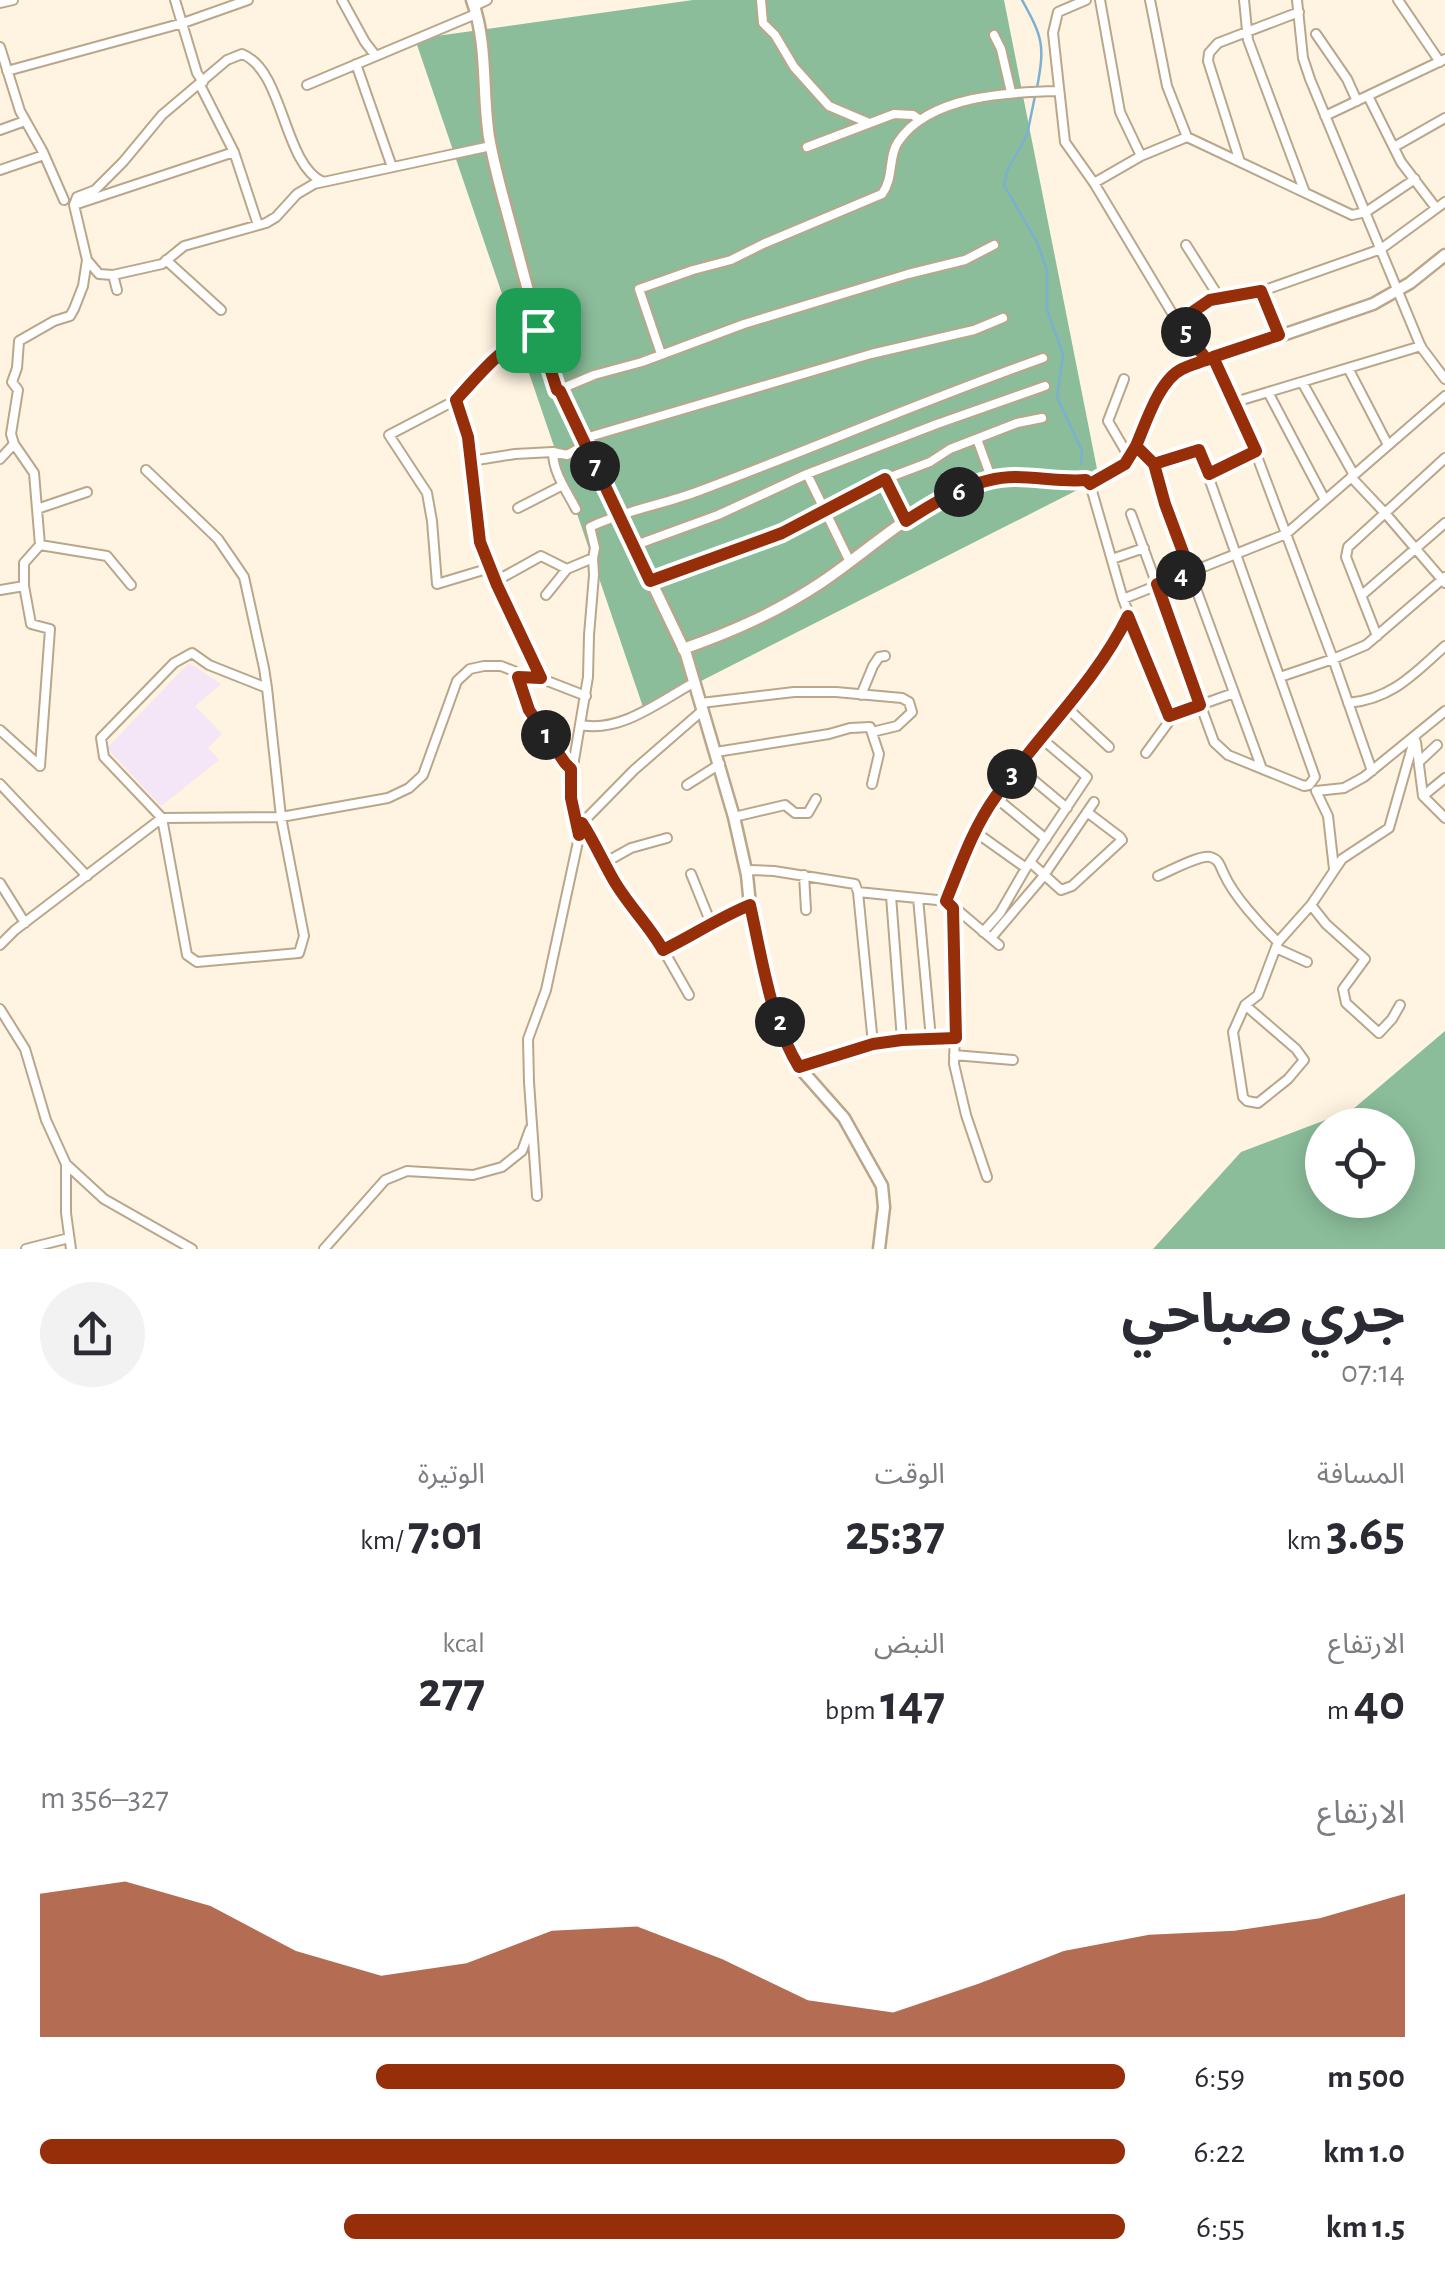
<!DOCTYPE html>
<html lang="ar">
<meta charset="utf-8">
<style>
:root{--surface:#fff;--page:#f2f2f3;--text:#2b2b33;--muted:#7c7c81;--accent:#952e09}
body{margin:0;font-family:"Alegreya Sans","Noto Sans Arabic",sans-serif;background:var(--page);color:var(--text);direction:rtl;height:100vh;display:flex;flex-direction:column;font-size:38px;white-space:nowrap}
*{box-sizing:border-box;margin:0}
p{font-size:32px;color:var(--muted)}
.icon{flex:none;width:55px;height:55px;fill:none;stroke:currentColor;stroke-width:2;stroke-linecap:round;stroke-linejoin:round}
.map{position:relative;height:1249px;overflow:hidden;direction:ltr}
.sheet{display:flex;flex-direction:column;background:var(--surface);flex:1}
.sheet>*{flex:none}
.fabs{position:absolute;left:1305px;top:1108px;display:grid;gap:20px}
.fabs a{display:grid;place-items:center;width:110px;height:110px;border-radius:50%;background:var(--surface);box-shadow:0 5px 25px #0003;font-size:50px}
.pin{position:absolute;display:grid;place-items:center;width:85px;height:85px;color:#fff;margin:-42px;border-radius:20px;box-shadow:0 5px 15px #0006}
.km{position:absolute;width:50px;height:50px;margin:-25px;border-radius:50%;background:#222;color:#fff;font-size:28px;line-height:50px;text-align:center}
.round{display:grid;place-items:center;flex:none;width:105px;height:105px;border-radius:52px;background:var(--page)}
.head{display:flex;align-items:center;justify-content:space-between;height:170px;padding:0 40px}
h1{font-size:55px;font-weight:700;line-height:75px}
.metrics{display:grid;grid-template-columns:repeat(3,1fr);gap:15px;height:170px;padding:10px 40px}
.metrics div{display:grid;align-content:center}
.metrics b{font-size:50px;font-weight:700}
.metrics small{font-size:28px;font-weight:400}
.metrics p{font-size:28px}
.chart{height:280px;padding:20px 40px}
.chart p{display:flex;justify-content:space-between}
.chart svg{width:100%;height:180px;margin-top:10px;fill:var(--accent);opacity:.7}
ul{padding:0 40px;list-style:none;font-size:32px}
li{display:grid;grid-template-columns:160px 120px 1fr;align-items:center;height:75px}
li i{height:25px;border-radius:12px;background:var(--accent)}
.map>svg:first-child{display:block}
.education{fill:#f4e5f7}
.forest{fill:#8bbd9a;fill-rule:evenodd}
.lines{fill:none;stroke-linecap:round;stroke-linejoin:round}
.stream{stroke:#7cb0d1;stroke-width:2.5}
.minor-casing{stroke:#baa78b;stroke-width:12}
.major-casing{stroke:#baa78b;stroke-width:15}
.minor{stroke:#fff;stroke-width:8}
.major{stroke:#fff;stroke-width:10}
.route-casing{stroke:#fff;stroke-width:20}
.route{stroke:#952e09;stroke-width:12}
</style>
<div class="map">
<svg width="1445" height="1249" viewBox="0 0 1445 1249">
<rect width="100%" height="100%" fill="#fff3e1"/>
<!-- education -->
<path class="education" d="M189,663L221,684L195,706L222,734L208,748L219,760L161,806L107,748Z"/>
<!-- forest -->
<path class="forest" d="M693,0H1004L1099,479L644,710L415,39Z
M1445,1031V1249H1153L1241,1152L1352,1110ZM1398,1125V1200H1322V1125Z"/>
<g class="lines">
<!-- stream -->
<path class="stream" d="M1022,0C1043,38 1045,45 1037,88
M1035,96L1027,135L1007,171L1004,185L1038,244L1047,270V309L1063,355L1057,397L1082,451L1081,464"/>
<!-- minor casing -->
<g class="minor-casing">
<path id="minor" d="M175,0L197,73L203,82
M342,0L365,42L375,55
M761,0L763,23L775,35L794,67L829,106L869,123
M1086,0L1058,12L1053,33L1065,142L1094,183L1178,323L1207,360
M1100,0L1120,112L1141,156
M1150,0L1167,86L1187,137
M1244,0L1248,40L1304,190
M1297,0L1303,58L1310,79L1421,347L1445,379
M1398,0L1440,62
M0,3L13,0
M474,6L487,0
M1316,34L1347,79L1357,101
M994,35L1001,49L1011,92
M0,47L20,111L43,152L64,200
M356,64L392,167
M7,71L183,23L248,0
M200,85L234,152L258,225
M307,85L476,14
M1368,96L1401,162L1436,208
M1325,116L1445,59
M0,130L25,121
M807,147L894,114L913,115L920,120
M1394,147L1445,118
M1240,162L1208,61L1209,53L1218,43L1299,12
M0,170L44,155
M1094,183L1141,156L1187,137L1352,215L1366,212L1415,179
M74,205L87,260L99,274L113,275L162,264L184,246L266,223L276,217L297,194L314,184L491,146
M74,205L77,197L95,190L123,162L162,115L227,60L242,54C284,70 283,164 323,182
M74,205L234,152
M1186,245L1219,297
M166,260L221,310
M113,275L117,290
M1261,291L1279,335
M1178,323L1210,300L1219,297L1243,296L1265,290L1381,249L1445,202
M661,354L639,289L693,270L731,260L763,244L882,194C894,178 888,157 898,142C929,95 1010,92 1059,91
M1213,357L1255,451L1333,659L1372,771
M1348,368L1388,445
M1124,379L1108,421L1129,457
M1302,382L1354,475
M558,390L594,375L642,362L744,324L908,274L965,260L994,245
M1268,392L1325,500
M456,400L469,442L480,541L497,585L541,679
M1235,402L1421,346
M582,439L871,354L974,330L1003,318
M977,439L992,480
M1136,446L1154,464L1165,504L1262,769
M553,452C553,473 567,491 576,509
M0,459L14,444
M471,461L515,454L553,452L567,455L585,445
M146,470L218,539L244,577L264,668L267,688L281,817L304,936L299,953L197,962L187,955L162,818L104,757L101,738L174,663L192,653L209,665L267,688
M1209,473L1255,451
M807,474L850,562
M1351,477L1385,513L1445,583
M885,479L906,521
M1090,484L1123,599L1169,716L1168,723L1146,753
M518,508L563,485
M37,509L87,492
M1131,514L1214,742L1228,755L1304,786L1309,785L1315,777L1199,450L1154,464
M40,545L107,556L131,585
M633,546L718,515L807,474L937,424L1045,386
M1112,559L1144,548
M490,568L437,584L432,521L427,493L389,435L456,400L503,350L520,338L539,330
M496,581L541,556L567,569L593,558
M650,581L782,533L885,479L930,462L950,449L1017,423L1042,418
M0,590L24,586
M546,595L567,569
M1362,595L1445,523
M1123,599L1286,534L1445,396
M1377,636L1346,557L1348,547L1445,458
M517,677H537L586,696
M1280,677L1333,659L1366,645L1445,577
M861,695L873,666L879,657L885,656
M701,703L794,692H836L902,698L909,702L912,712L897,726L872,732
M1348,703C1392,699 1414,674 1445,646
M1067,708L1109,747
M1169,716L1234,693
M581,725C621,733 660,701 695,682
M0,730L40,766
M1416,742L1423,796L1445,818
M716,752L829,734L850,728L870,727L879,754L872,784
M1419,762L1437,745
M40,766L50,629L31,624L24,586V563L40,545L34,473L14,444L11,434L18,390L12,382L17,368L19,341L54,321L70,316L74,309L83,286L87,260
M1018,767L1067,808
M0,784L87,876
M687,785L720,764
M1316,791L1344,788L1364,777L1445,711
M1316,791L1328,816L1334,869
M1423,796L1445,778
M995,797L1046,839
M734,817L785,805L795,813H808L816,799
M582,823L606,862L613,880L652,930L689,995
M974,831L1026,868
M579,835L571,798L570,784L588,677L589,635L594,575L593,558L595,548L590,527C626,510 662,505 699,491C814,448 927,399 1043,358
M606,862L631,848L667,838
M1030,862L1061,890L1072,886L1122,840L1120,837L1087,812
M691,874L712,926
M747,875L750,870L774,871L855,884L858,892L947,901L999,945
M804,875L806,910
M1158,876C1170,871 1199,855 1210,857C1219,859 1220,866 1224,874C1233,895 1261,926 1278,942
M0,883L25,923
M858,892L873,1044
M891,896L902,1040
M918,898L931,1039
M947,901C961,864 973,828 996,796C1039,735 1095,683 1129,616
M1311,905L1326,924L1365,959L1343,989L1346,1003L1379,1033L1392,1019L1400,1005
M953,908L956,994L954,1064L966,1115L987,1177
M983,932L1000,913L1026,868L1087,777L1042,739
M991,938L1042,878L1094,802
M0,945L15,930L162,818L281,817L388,798L409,788L423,775L457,681L470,669L484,666H501L514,671L529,710L571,769
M1276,948L1307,962
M663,950L712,926L728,914L750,905
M1245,1005L1296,1049L1304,1060L1288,1079L1258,1103L1247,1101L1243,1097L1233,1032L1245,1005L1258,995L1278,942L1311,905L1342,859L1389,828L1415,737
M0,1009L25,1049L46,1120L66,1164L104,1199L192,1249
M954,1055L1013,1060
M799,1067L873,1044L902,1040L956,1038
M66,1164V1213L71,1249
M537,1196L529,1082L528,1039L546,990L582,823L634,770L703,710
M26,1249L69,1238
M324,1249L385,1180L407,1171L473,1175L502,1167L522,1151L530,1129"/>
</g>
<!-- major casing -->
<g class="major-casing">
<path id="major" d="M472,0C488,44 482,92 489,137C495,172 506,207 515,242C528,291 541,341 557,390L560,391L686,654L734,817L747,875L750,905L770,990L784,1035L799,1067L844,1118L882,1186L884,1207L879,1249
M683,649C734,631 777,612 822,582C874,547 923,497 986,481C1018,473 1052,482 1085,480L1090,484C1101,477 1116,474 1125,464C1149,436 1150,395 1178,371L1373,304L1410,283L1445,255"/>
</g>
<!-- minor -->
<use href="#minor" class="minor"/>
<!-- major -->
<use href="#major" class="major"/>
</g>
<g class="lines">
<!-- route casing -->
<g class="route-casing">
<path id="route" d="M538,330C503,345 481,372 456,400L468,437L480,542L497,585L541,678L518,677L529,710L565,763L571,769V798L579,835L582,823C594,841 602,860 613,879C627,904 649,925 663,950C692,936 720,917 750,905C762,958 770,1020 799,1067L873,1044L902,1040L956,1038L953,908L946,901C961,864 973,828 996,796C1039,734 1095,683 1128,616L1169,716L1200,705L1157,584L1190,571L1165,504L1154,464L1136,446C1146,423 1159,380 1182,369C1192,364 1203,362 1213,357L1279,335L1261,291L1210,300L1178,322L1207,360L1213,357L1256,451L1209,474L1199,450L1154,464L1136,446L1125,464L1090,484L1086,480C1061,482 1039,477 1015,477C976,477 938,500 906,521L885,479L782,533L650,581L560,391L557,390L538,330"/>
</g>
<!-- route -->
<use href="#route" class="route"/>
</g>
</svg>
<div class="fabs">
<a><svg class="icon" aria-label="locate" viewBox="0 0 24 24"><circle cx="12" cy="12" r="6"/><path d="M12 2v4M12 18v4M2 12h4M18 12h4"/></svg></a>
</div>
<div class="pin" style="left:538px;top:330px;background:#1e9e55"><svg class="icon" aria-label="arrive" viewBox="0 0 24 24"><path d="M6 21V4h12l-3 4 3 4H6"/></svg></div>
<b class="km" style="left:546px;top:735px">1</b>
<b class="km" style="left:780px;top:1022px">2</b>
<b class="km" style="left:1012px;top:774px">3</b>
<b class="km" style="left:1181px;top:575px">4</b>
<b class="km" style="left:1186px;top:332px">5</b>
<b class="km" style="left:959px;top:492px">6</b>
<b class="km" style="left:595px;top:466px">7</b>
</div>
<section class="sheet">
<div class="head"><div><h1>جري صباحي</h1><p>07:14</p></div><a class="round"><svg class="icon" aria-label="share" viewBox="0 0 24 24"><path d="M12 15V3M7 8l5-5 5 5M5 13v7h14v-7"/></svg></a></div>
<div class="metrics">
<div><p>المسافة</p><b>3.65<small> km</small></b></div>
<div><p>الوقت</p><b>25:37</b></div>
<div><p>الوتيرة</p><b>7:01<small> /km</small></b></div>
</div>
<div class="metrics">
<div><p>الارتفاع</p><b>40<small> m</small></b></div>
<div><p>النبض</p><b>147<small> bpm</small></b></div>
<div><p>kcal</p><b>277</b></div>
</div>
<div class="chart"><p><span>الارتفاع</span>327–356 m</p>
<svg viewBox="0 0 160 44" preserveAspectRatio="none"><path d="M0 44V9L10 6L20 12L30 23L40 29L50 26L60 18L70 17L80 25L90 35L100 38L110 31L120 23L130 19L140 18L150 15L160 9V44z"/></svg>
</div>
<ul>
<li><b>500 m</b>6:59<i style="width:69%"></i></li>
<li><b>1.0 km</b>6:22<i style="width:100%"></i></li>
<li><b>1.5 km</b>6:55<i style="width:72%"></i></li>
</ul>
</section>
